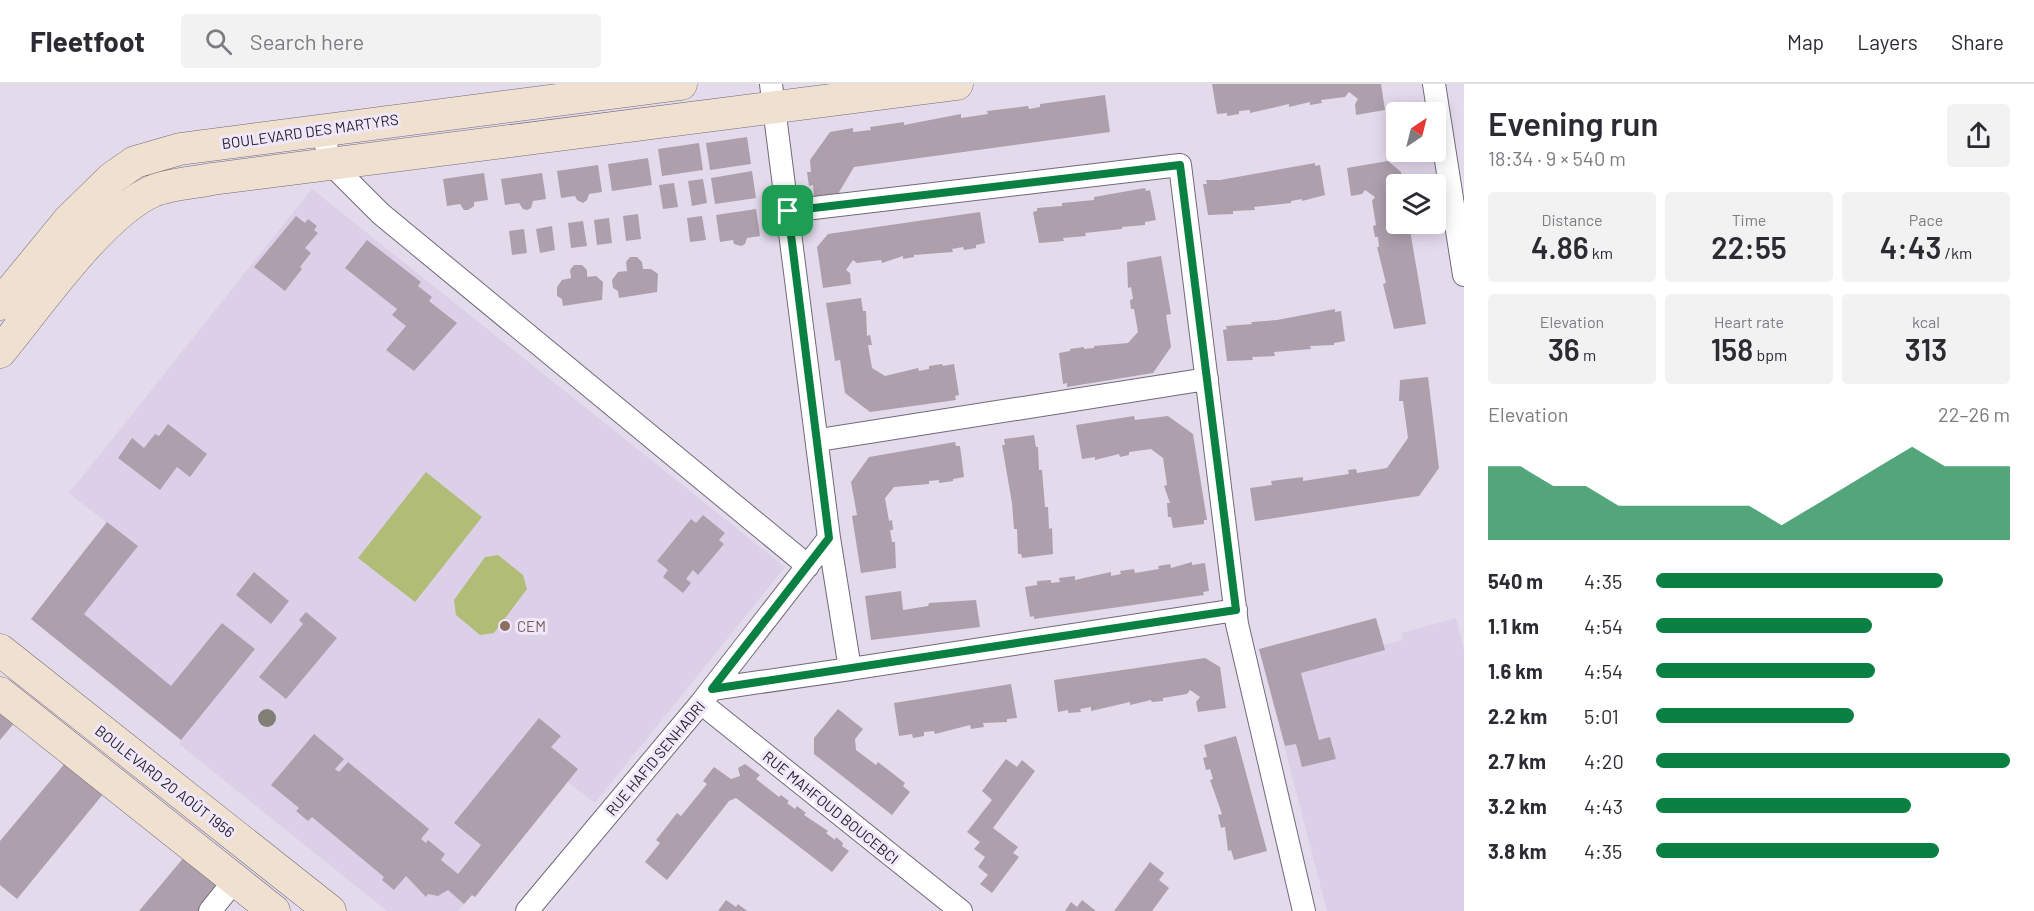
<!DOCTYPE html>
<meta charset="utf-8">
<style>
:root{--surface:#fff;--page:#f2f2f3;--text:#2b2b33;--muted:#7c7c81;--line:#e1e1e2;--accent:#0b8043}
body{margin:0;font-family:Barlow,sans-serif;background:var(--page);color:var(--text);height:100vh;display:flex;flex-direction:column;font-size:22px;white-space:nowrap}
*{box-sizing:border-box;margin:0}
p{font-size:20px;color:var(--muted)}
.icon{flex:none;width:33px;height:33px;fill:none;stroke:currentColor;stroke-width:2;stroke-linecap:round;stroke-linejoin:round}
.map{position:relative;flex:1;overflow:hidden}
.panel{display:flex;flex-direction:column;background:var(--surface);width:570px}
.panel>*{flex:none}
.needle{width:39px;rotate:35deg}
.controls{position:absolute;left:1386px;top:18px;display:grid;gap:12px}
.controls a{display:grid;place-items:center;width:60px;height:60px;border-radius:6px;background:var(--surface);box-shadow:0 3px 15px #0003;font-size:30px}
.pin{position:absolute;display:grid;place-items:center;width:51px;height:51px;color:#fff;margin:-26px;border-radius:12px;box-shadow:0 3px 9px #0006}
.round{display:grid;place-items:center;flex:none;width:63px;height:63px;border-radius:6px;background:var(--page)}
.overview{display:flex;align-items:center;justify-content:space-between;height:102px;padding:0 24px}
h1{font-size:33px;font-weight:600;line-height:45px}
.metrics{display:grid;grid-template-columns:repeat(3,1fr);gap:9px;height:102px;padding:6px 24px}
.metrics div{display:grid;align-content:center;border-radius:6px;background:var(--page);text-align:center}
.metrics b{font-size:30px;font-weight:600}
.metrics small{font-size:16px;font-weight:400}
.metrics p{font-size:16px}
.chart{height:168px;padding:12px 24px}
.chart p{display:flex;justify-content:space-between}
.chart svg{width:100%;height:108px;margin-top:6px;fill:var(--accent);opacity:.7}
ul{padding:0 24px;list-style:none;font-size:20px}
li{display:grid;grid-template-columns:96px 72px 1fr;align-items:center;height:45px}
li i{height:15px;border-radius:8px;background:var(--accent)}
header{display:flex;align-items:center;gap:36px;box-sizing:border-box;height:84px;padding:0 30px;background:var(--surface);border-bottom:2px solid var(--line)}
header strong{font-size:28px}
nav{display:flex;gap:33px;margin-inline-start:auto;font-size:21px}
.search{width:420px;height:54px;background:var(--page);display:flex;align-items:center;gap:15px;box-sizing:border-box;padding:0 21px;border-radius:6px;color:var(--muted);font-size:22px}
main{display:flex;flex:1;min-height:0}
.map>svg:first-child{display:block}
.built{fill:#dcd0e9}
.green{fill:#b1bc77}
.building{fill:#ae9fad}
.lines{fill:none;stroke-linecap:round;stroke-linejoin:round}
.street-casing{stroke:#716979;stroke-width:24}
.secondary-casing{stroke:#716979;stroke-width:33}
.street{stroke:#fff;stroke-width:22}
.secondary{stroke:#f0e0cf;stroke-width:32}
.tree{fill:#817f74}
.route-casing{stroke:#fff;stroke-width:12}
.route{stroke:#0b8043;stroke-width:8}
.education-dot{fill:#8d6e63;stroke:#f0e7fa;stroke-width:2}
.labels{text-anchor:middle;dominant-baseline:central;stroke-width:6;stroke-linejoin:round;paint-order:stroke}
.street-label{font-size:15px;fill:#27232a;stroke:#f0e7fa}
.education-label{font-size:15px;fill:#785e54;stroke:#f0e7fa;text-anchor:start}
</style>
<header>
<strong>Fleetfoot</strong>
<div class="search"><svg class="icon" aria-label="search" viewBox="0 0 24 24"><circle cx="10" cy="10" r="6"/><path d="M15 15l6 6"/></svg>Search here</div>
<nav><a>Map</a><a>Layers</a><a>Share</a></nav>
</header>
<main>
<div class="map">
<svg width="1464" height="827" viewBox="0 0 1464 827">
<rect width="100%" height="100%" fill="#e3daec"/>
<!-- built -->
<path class="built" d="M312,105L785,483L595,719L568,698L475,813L471,811L458,827H387L179,660L181,656L31,535L107,439L69,409Z
M1456,534L1464,565V827H1327L1259,565L1383,561L1403,556L1401,549Z"/>
<!-- green -->
<path class="green" d="M426,388L482,433L415,518L358,474Z
M498,471L523,491L527,505L494,549L480,551L456,531L454,516L485,473Z"/>
<!-- building -->
<path class="building" d="M1212,0H1381L1385,26L1356,31L1355,20L1358,15L1349,8L1345,13L1321,16L1322,19L1310,21V18L1289,23V20L1250,29V26L1239,27V30L1227,32V29L1217,30Z
M1105,11L1110,48L854,83L838,110L814,113L813,101L809,102L807,88H811L810,76L830,48L853,44V48L871,46L870,43L904,38V41L961,30V34L988,30L987,27L1028,22L1029,25L1040,23V20Z
M747,53L751,80L710,86L706,59Z
M699,59L703,86L662,92L658,65Z
M648,74L652,101L612,107L608,80Z
M1388,77L1401,88L1403,100H1396V140H1409L1426,240L1394,245L1383,200L1386,199L1377,163H1379L1378,153H1375L1373,142L1376,141L1372,117L1375,113L1365,106L1362,110L1351,112L1347,84Z
M1315,79V82L1320,81L1325,111L1302,117V115L1291,117V119L1254,123L1255,126L1233,127V130L1208,131L1203,100H1207L1206,96H1220Z
M598,81L602,108L589,110L587,116L583,119L577,116L575,112L561,114L557,87Z
M752,87L756,114L715,120L711,94Z
M484,89L488,116L474,118V122L468,126H464L460,120L447,122L443,95Z
M542,89L546,115L533,117L531,124L527,126L523,125L519,119L505,121L501,95Z
M703,95L707,119L692,122L688,97Z
M674,99L678,123L663,125L659,101Z
M1145,104L1146,107L1150,106L1156,136L1145,138V141L1122,143V145L1085,149L1086,152L1063,154L1064,157L1039,159L1033,128L1037,127V124L1062,122V119L1094,116V113Z
M756,125L760,152L747,154L745,160L741,162L734,160L733,156L720,158L716,131Z
M980,128L985,159L976,161V164L964,166L963,163L952,165L953,168L914,171V173L903,175V172L882,179L881,176L857,179L853,176L846,186L850,189L851,200L823,204L817,163L828,150Z
M638,130L641,155L626,157L623,132Z
M296,132L305,139L308,135L317,142L314,146L318,149L305,164L311,169L300,183L302,185L285,207L254,183Z
M702,132L706,156L690,158L687,134Z
M609,134L612,159L597,161L594,136Z
M583,137L587,162L571,164L568,139Z
M552,142L555,166L540,169L536,145Z
M524,145L527,169L512,171L509,147Z
M367,156L421,198L418,202L432,213L429,217L457,239L414,287L386,266L406,242L392,231L397,225L345,184Z
M1161,172L1171,230L1166,231L1171,263L1153,289L1067,303V299L1063,300L1059,269L1070,267V265L1084,263V265L1094,264V262L1128,259L1138,248L1134,225H1131L1130,216L1133,215L1131,203L1128,204L1127,178Z
M630,173H637L642,178L643,185H651L658,190L657,208L619,214L618,207L613,204L612,196L618,188L627,187L626,178Z
M574,181H582L587,186V193L596,192L603,198L602,216L563,222L562,215L557,212V203L562,196L571,194L570,186Z
M861,214L863,227H866L867,252L870,251L872,261H868L872,284L885,292L918,284L919,287L929,285V282L942,280L943,282L954,280L959,311L955,312L956,316L870,328L845,309L840,276L835,277L826,219Z
M1335,225V228L1341,227L1345,257L1334,259V261L1310,262L1311,265L1274,268L1275,272L1252,273L1253,276L1227,277L1223,246L1227,245L1226,242L1252,240L1251,238L1277,236Z
M1428,293L1439,384L1419,412L1255,437L1250,404L1272,401L1271,397L1303,393V397L1349,390L1348,386L1356,385L1357,389L1387,384L1408,354L1403,317H1399L1400,296Z
M1134,332L1135,336L1168,332L1193,350L1207,436H1204V440L1173,444L1171,433H1168L1167,419H1170L1164,402L1167,401L1163,374L1151,365L1129,368V371L1120,373L1119,370L1095,376V373L1082,375L1076,341Z
M168,340L207,370L190,393L177,383L160,406L118,374L132,354L144,364L155,350L159,352Z
M1034,351L1036,363H1038L1039,386H1042L1045,423H1048L1049,445L1052,444L1053,470L1022,474L1021,470H1018L1017,445H1014L1012,419L1002,361H1005L1004,355Z
M955,358L956,362H960L964,393L953,395V397L939,399V396L929,397V400L894,403L885,414L889,437L892,436L893,446H890L892,458H895L896,484L861,489L852,432L857,431L851,398L869,373Z
M703,431L725,449L719,456L724,460L698,491L693,486L686,495L691,499L683,509L663,493L668,486L657,477L691,435L696,439Z
M107,438L138,462L84,530L171,602L222,539L255,565L181,656L31,535Z
M1192,478V481L1205,479L1209,507L1203,508L1204,511L1034,535V532L1030,533L1025,503L1037,501V497L1051,496V499L1060,498L1059,494L1075,492V496L1111,488V492L1121,490L1120,487L1134,485L1135,489L1159,485L1158,482L1170,480L1171,484Z
M254,488L289,517L271,540L236,511Z
M901,507L903,526L928,522L929,519L976,516L980,543L871,556L865,512Z
M306,528L337,554L286,615L259,593L303,540L299,536Z
M1376,534L1385,566L1301,589L1319,656L1330,653L1336,675L1302,683L1296,660L1285,662L1259,565Z
M1205,574L1220,583L1226,624L1198,628L1196,618L1200,613L1190,606L1187,610L1163,614V617L1152,618L1151,616L1130,621V618L1091,627V623L1080,625L1081,628L1068,629V626L1058,628L1054,596Z
M1011,600L1017,634L1007,635V638L983,639L984,643L971,645L970,641L935,650L934,647L924,648V652L913,654L912,650L899,652L894,619Z
M0,623L16,637L0,656Z
M838,625L863,645L855,655L856,666L876,681L878,678L905,699L903,702L910,708L892,731L814,670V654Z
M539,634L561,652L551,663L578,685L475,813L472,811L464,820L448,806L438,812L428,810L426,813L406,792L394,806L382,796L384,793L312,733L308,737L296,727L299,724L271,701L314,650L344,675L335,685L339,688L348,678L429,745L421,755L426,759L428,756L445,770L441,776L458,790L481,761L454,739Z
M1236,652L1267,767L1234,776L1231,766L1228,767L1225,743L1221,744L1218,731L1222,730L1210,696L1213,695L1210,685L1206,686L1203,674L1207,673L1204,661Z
M1006,675L1017,683L1022,676L1035,687L993,744L1018,763L1013,769L1019,773L992,809L980,800L988,791L978,783L985,773L974,765L980,758L967,748L992,716L982,707Z
M66,678L104,709L17,815L0,801V757Z
M745,680L760,691L756,695L779,713L781,711L789,717L787,719L795,725L797,722L806,729L804,731L828,747L826,749L835,756L836,753L843,759L842,762L849,767L832,788L736,714L729,717L667,796L645,778L660,759L656,756L677,729L681,732L707,700L703,697L714,683L731,695L740,692L738,684Z
M185,772L223,804L204,827H139Z
M1150,778L1164,789L1159,796L1169,804L1152,827H1114Z
M726,816L736,823L738,820L747,827H718Z
M1082,816L1096,827H1065L1071,818L1077,823Z"/>
<g class="lines">
<!-- street casing -->
<g class="street-casing">
<path id="street" d="M1434,0L1464,191
M321,45L332,81L381,130L808,482
M788,127L1180,81L1237,540L1304,827
M819,356L1207,295
M829,454L850,585L1236,526
M712,605L850,585
M701,619L961,827
M210,827L235,796
M527,827L701,619L829,454L771,0"/>
</g>
<!-- secondary casing -->
<g class="secondary-casing">
<path id="secondary" d="M0,220L69,136L112,94L135,78L180,65L681,0
M0,268C38,222 101,130 153,107C170,100 193,99 212,95L957,0
M0,566L330,827
M0,609L274,827"/>
</g>
<!-- street -->
<use href="#street" class="street"/>
<!-- secondary -->
<use href="#secondary" class="secondary"/>
</g>
<!-- trees -->
<circle class="tree" cx="267" cy="634" r="9"/>
<g class="lines">
<!-- route casing -->
<g class="route-casing">
<path id="route" d="M1180,81L1236,526L712,605L829,454L788,127Z"/>
</g>
<!-- route -->
<use href="#route" class="route"/>
</g>
<!-- markers -->
<circle class="education-dot" cx="505" cy="542" r="6"/>
<g class="labels">
<!-- street labels -->
<g class="street-label">
<text transform="translate(310 47) rotate(-8)">BOULEVARD DES MARTYRS</text>
<text transform="translate(655 674) rotate(-50)">RUE HAFID SENHADRI</text>
<text transform="translate(165 697) rotate(38)">BOULEVARD 20 AOÛT 1956</text>
<text transform="translate(831 723) rotate(39)">RUE MAHFOUD BOUCEBCI</text>
</g>
<!-- education labels -->
<g class="education-label">
<text x="517" y="542">CEM</text>
</g>
</g>
</svg>
<div class="controls">
<a><svg class="needle" viewBox="-14 -14 28 28"><path d="M0-13l5 13h-10z" fill="#e53935"/><path d="M0 13l5-13h-10z" fill="#7c7c81"/></svg></a>
<a><svg class="icon" aria-label="layers" viewBox="0 0 24 24"><path d="M12 4l9 5-9 5-9-5zM3 14l9 5 9-5"/></svg></a>
</div>
<div class="pin" style="left:788px;top:127px;background:#1e9e55"><svg class="icon" aria-label="arrive" viewBox="0 0 24 24"><path d="M6 21V4h12l-3 4 3 4H6"/></svg></div>
</div>
<section class="panel">
<div class="overview"><div><h1>Evening run</h1><p>18:34 · 9 × 540 m</p></div><a class="round"><svg class="icon" aria-label="share" viewBox="0 0 24 24"><path d="M12 15V3M7 8l5-5 5 5M5 13v7h14v-7"/></svg></a></div>
<div class="metrics">
<div><p>Distance</p><b>4.86<small> km</small></b></div>
<div><p>Time</p><b>22:55</b></div>
<div><p>Pace</p><b>4:43<small> /km</small></b></div>
</div>
<div class="metrics">
<div><p>Elevation</p><b>36<small> m</small></b></div>
<div><p>Heart rate</p><b>158<small> bpm</small></b></div>
<div><p>kcal</p><b>313</b></div>
</div>
<div class="chart"><p><span>Elevation</span>22–26 m</p>
<svg viewBox="0 0 160 44" preserveAspectRatio="none"><path d="M0 44V14L10 14L20 22L30 22L40 30L50 30L60 30L70 30L80 30L90 38L100 30L110 22L120 14L130 6L140 14L150 14L160 14V44z"/></svg>
</div>
<ul>
<li><b>540 m</b>4:35<i style="width:81%"></i></li>
<li><b>1.1 km</b>4:54<i style="width:61%"></i></li>
<li><b>1.6 km</b>4:54<i style="width:62%"></i></li>
<li><b>2.2 km</b>5:01<i style="width:56%"></i></li>
<li><b>2.7 km</b>4:20<i style="width:100%"></i></li>
<li><b>3.2 km</b>4:43<i style="width:72%"></i></li>
<li><b>3.8 km</b>4:35<i style="width:80%"></i></li>
</ul>
</section>
</main>
